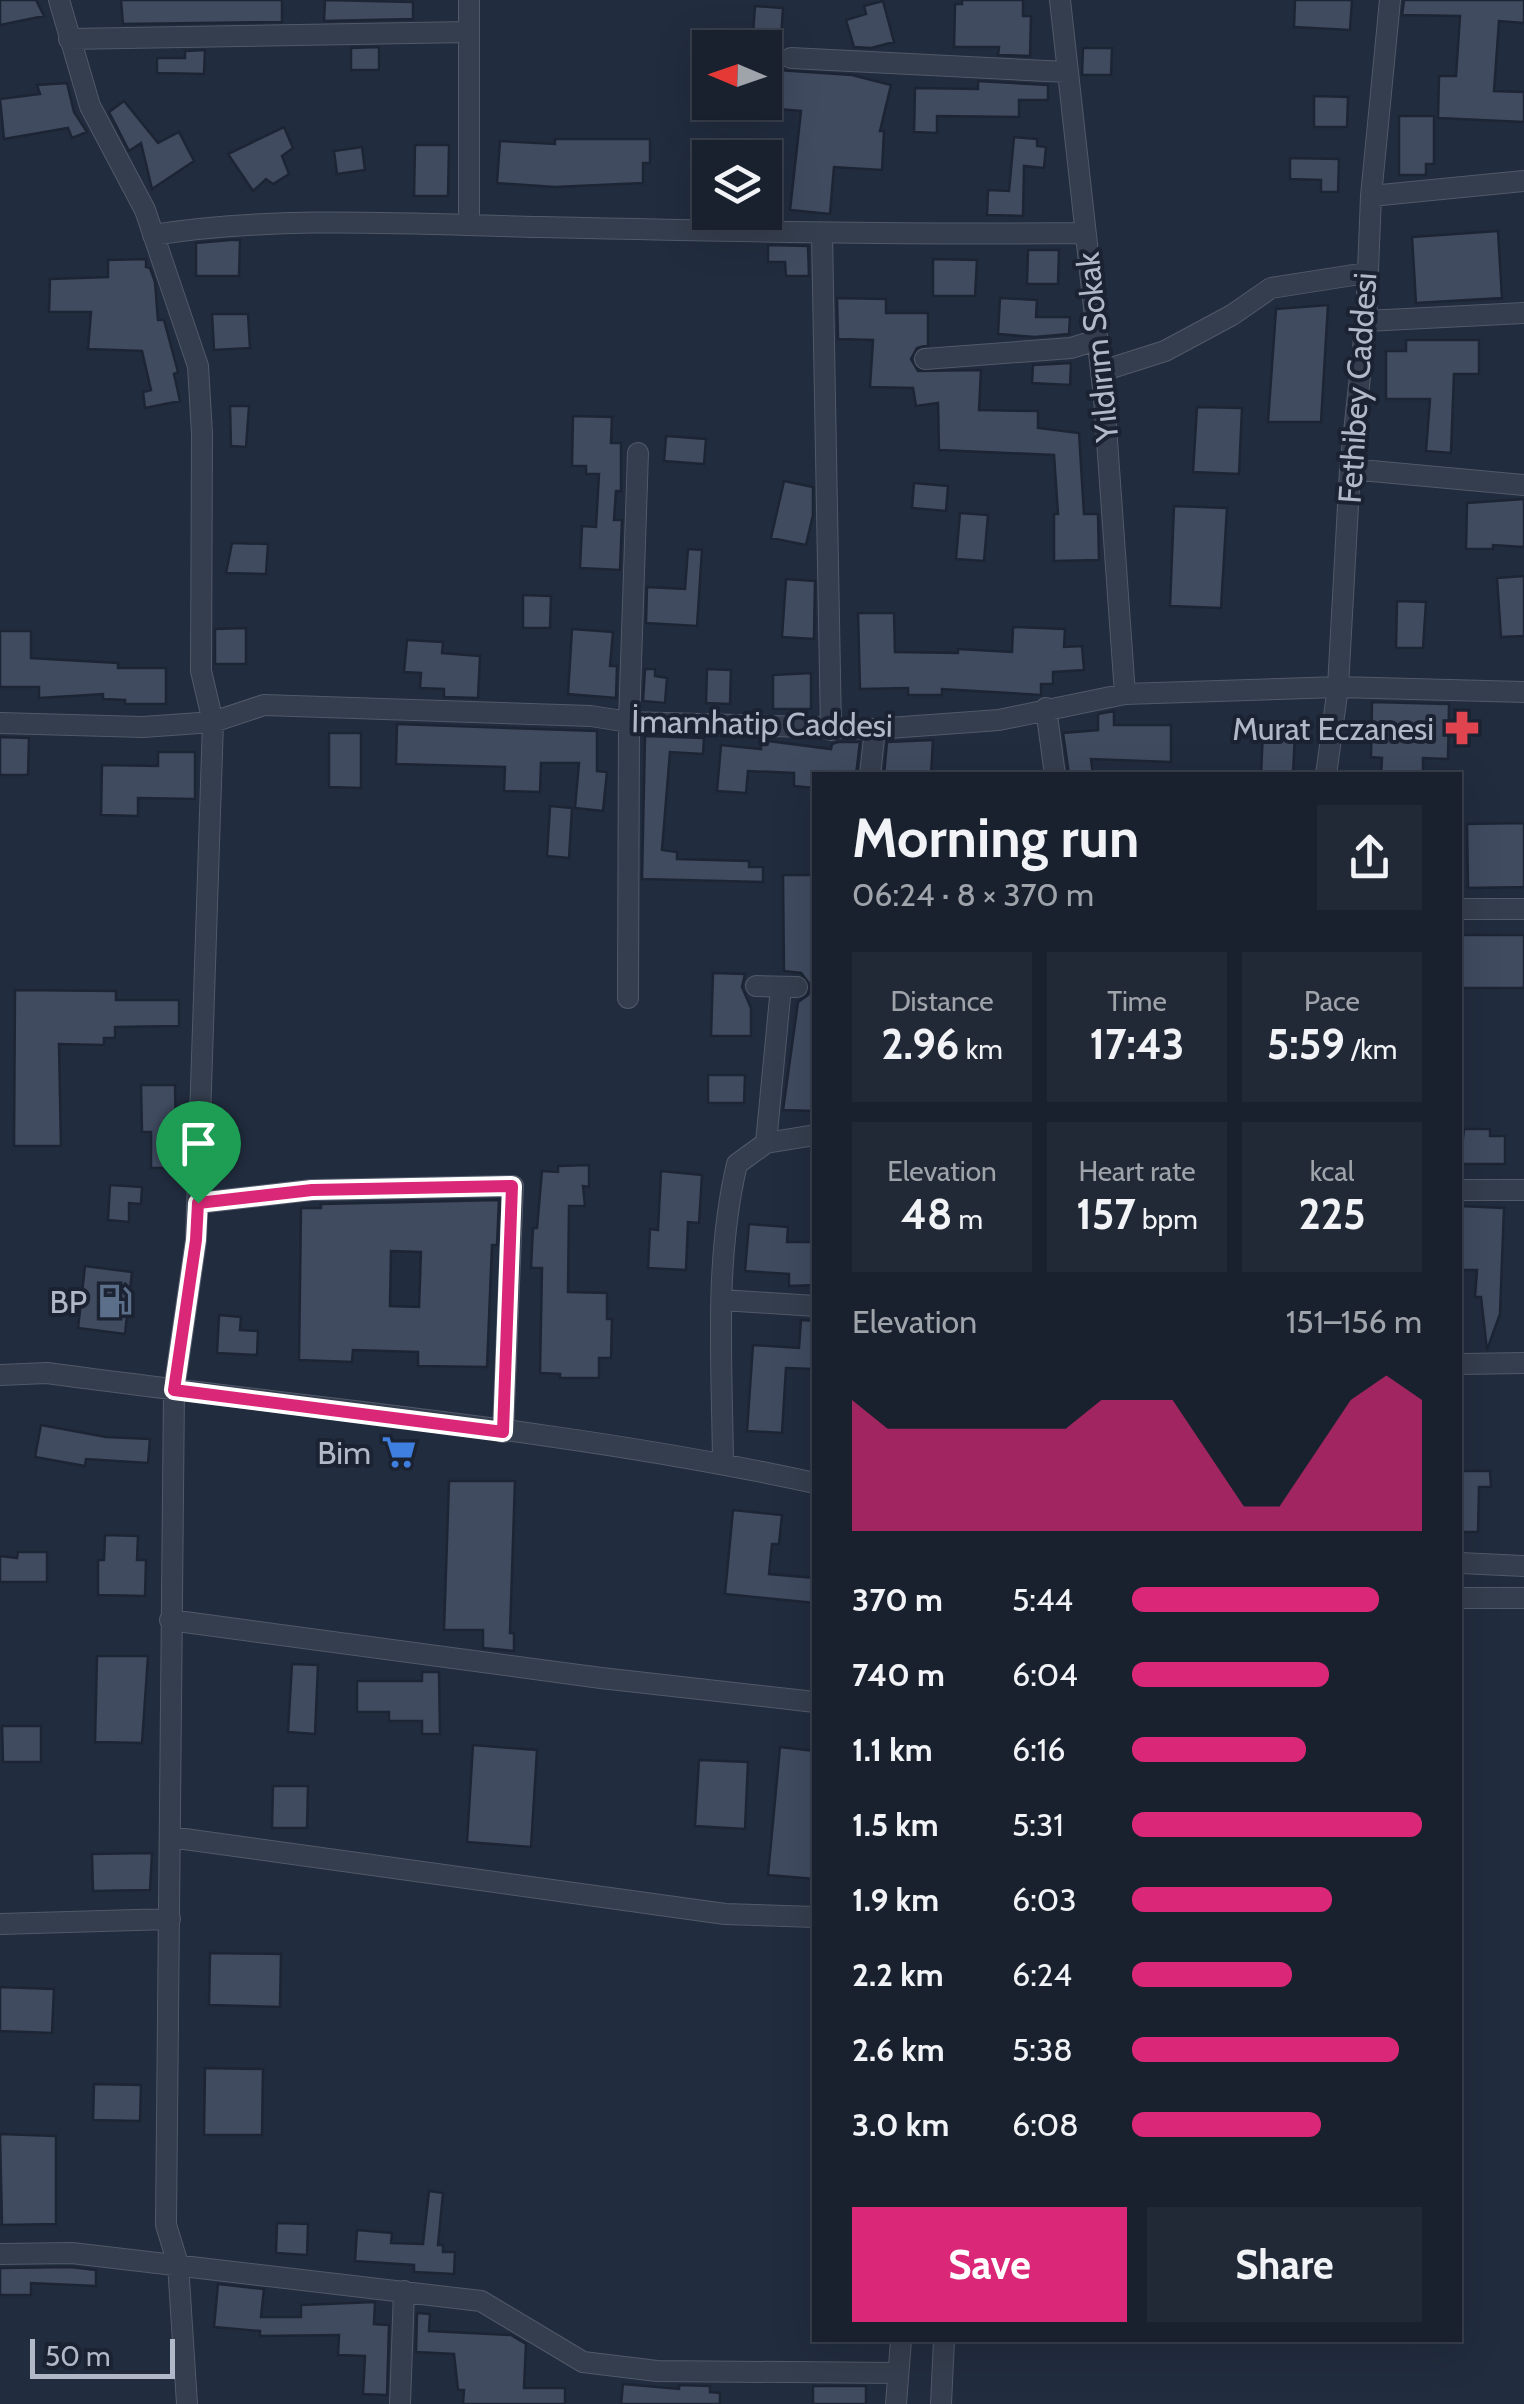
<!DOCTYPE html>
<meta charset="utf-8">
<style>
:root{--surface:#19212e;--page:#222936;--text:#f1f3f6;--muted:#9fa3aa;--line:#373e4a;--accent:#db2777}
body{margin:0;font-family:Cabin,sans-serif;background:var(--page);color:var(--text);height:100vh;display:flex;flex-direction:column;font-size:38px;white-space:nowrap}
*{box-sizing:border-box;margin:0}
p{font-size:32px;color:var(--muted)}
.icon{flex:none;width:55px;height:55px;fill:none;stroke:currentColor;stroke-width:2;stroke-linecap:round;stroke-linejoin:round}
.map{position:relative;flex:1;overflow:hidden}
.panel{position:absolute;left:812px;top:772px;width:650px;height:1570px;display:flex;flex-direction:column;background:var(--surface);border-radius:0px;box-shadow:0 10px 40px #0002,0 0 0 2px var(--line)}
.panel>*{flex:none}
.needle{width:65px;rotate:272deg}
.tools{position:absolute;left:692px;top:30px;display:grid;gap:20px}
.tools a{display:grid;place-items:center;width:90px;height:90px;border-radius:0px;background:var(--surface);box-shadow:0 10px 40px #0002,0 0 0 2px var(--line);font-size:50px}
.scale{position:absolute;left:30px;bottom:25px;width:145px;box-sizing:border-box;padding-left:10px;border:5px solid #b1b9c9;border-top:0;font-size:28px;line-height:35px;white-space:nowrap;color:#b1b9c9;-webkit-text-stroke:8px #1b2333;paint-order:stroke}
.pin{position:absolute;display:grid;place-items:center;width:85px;height:85px;color:#fff;margin:-102px -42px;border-radius:50% 50% 50% 0;rotate:-45deg;box-shadow:0 0 10px #0007}
.pin .icon{rotate:45deg}
.round{display:grid;place-items:center;flex:none;width:105px;height:105px;border-radius:0px;background:var(--page)}
.summary{display:flex;align-items:center;justify-content:space-between;height:170px;padding:0 40px}
h1{font-size:55px;font-weight:700;line-height:75px}
.figures{display:grid;grid-template-columns:repeat(3,1fr);gap:15px;height:170px;padding:10px 40px}
.figures div{display:grid;align-content:center;border-radius:0px;background:var(--page);text-align:center}
.figures b{font-size:42px;font-weight:700}
.figures small{font-size:28px;font-weight:400}
.figures p{font-size:28px}
.chart{height:280px;padding:20px 40px}
.chart p{display:flex;justify-content:space-between}
.chart svg{width:100%;height:180px;margin-top:10px;fill:var(--accent);opacity:.7}
.primary-button{display:flex;gap:20px;margin-top:auto;padding:20px 40px}
.primary-button a{flex:1;height:115px;border-radius:0px;background:var(--accent);color:#fff;font-size:40px;font-weight:700;line-height:115px;text-align:center}
.primary-button a+a{background:var(--page);color:var(--text)}
ul{padding:0 40px;list-style:none;font-size:32px}
li{display:grid;grid-template-columns:160px 120px 1fr;align-items:center;height:75px}
li i{height:25px;border-radius:12px;background:var(--accent)}
.map>svg:first-child{display:block}
.building{fill:#404b60;stroke:#1d2535;stroke-width:2.5;fill-rule:evenodd}
.lines{fill:none;stroke-linecap:round;stroke-linejoin:round}
.minor-casing{stroke:#515969;stroke-width:22}
.minor{stroke:#353e4e;stroke-width:20}
.route-casing{stroke:#fff;stroke-width:20}
.route{stroke:#db2777;stroke-width:12}
.labels{text-anchor:middle;dominant-baseline:central;stroke-width:8;stroke-linejoin:round;paint-order:stroke}
.street-label{font-size:32px;fill:#b1b9c9;stroke:#1b2333}
.poi-label{font-size:32px;fill:#b1b9c9;stroke:#1b2333;text-anchor:end}
</style>
<div class="map">
<svg width="1524" height="2404" viewBox="0 0 1524 2404">
<rect width="100%" height="100%" fill="#212c3e"/>
<!-- building -->
<path class="building" d="M0,0H36L44,16L0,25Z
M121,0H282V22L123,24Z
M325,0L413,2V19L324,21Z
M962,0H1023V16H1031L1030,56L998,55L999,47H954L955,4H962Z
M1295,0H1352L1350,30L1294,27Z
M1404,0H1524V23L1499,21L1494,91L1524,92V122L1438,118L1439,76H1456L1460,16L1402,15Z
M883,1L894,42L871,48L854,47L846,20L866,14L864,6Z
M755,6L783,8L779,70L852,75L891,85L880,131H884L882,170L834,167L830,214L790,210L801,111L765,108V48H752Z
M379,47V70H351V48Z
M1083,48H1112L1111,75H1082Z
M205,50L204,74L157,73V58H185V51Z
M978,81L1048,85V100H1019V117L937,116V133L914,132L915,88L978,89Z
M67,83L74,112L87,132L72,138L68,128L4,139L0,99L40,94L37,85Z
M1314,96L1348,97L1347,127H1314Z
M124,101L158,143L179,132L194,161L152,189L141,143L129,151L109,112Z
M1399,116H1434V164H1426V175H1399Z
M284,127L293,148L282,156L289,174L273,184L266,179L253,191L228,154Z
M1014,137L1037,139V146L1046,147L1044,168L1024,166L1023,216L987,215L988,190L1009,191Z
M555,139H650V163H643V183L555,187L497,183L500,141L555,144Z
M415,145H449L448,196H414Z
M362,147L365,170L337,174L334,151Z
M1290,158L1339,159L1338,192H1321V180L1290,179Z
M1498,231L1502,298L1416,303L1412,237Z
M230,240H240L239,276H196V243Z
M768,245L808,246L809,276H786L785,262H768Z
M1028,250H1059L1058,284H1027Z
M146,259V267L150,268L155,282L158,320H164L178,372L174,374L180,401L145,408L143,392L151,390L142,351L88,349L91,312H49L50,279L108,277V260Z
M933,259L977,260L975,296H933Z
M837,298L886,299V313H928V345L917,348L911,359L918,371L981,370L979,410L1038,411V428L1079,433L1084,514H1098L1099,560L1054,561V514H1058L1054,455L939,450L938,403L916,406L913,388L870,387L873,340L838,339Z
M1000,298L1037,300L1036,317H1070L1069,334L1035,337L998,334Z
M1328,305L1321,422H1268L1276,309Z
M212,314H248L250,348L214,350Z
M1406,340H1479V374H1454L1451,453L1426,451L1430,399H1386V351H1406Z
M1071,363L1070,385L1032,383L1033,365Z
M230,406H249L246,447L231,446Z
M1197,407L1242,408L1239,474L1193,472Z
M573,416L612,417L611,443H621V491H616L614,520H622L620,570L580,568L582,526L596,527L599,474H586V466H572Z
M666,436L706,439L704,464L664,461Z
M784,481L813,487V515L806,545L771,538Z
M914,483L948,486L946,511L912,508Z
M1524,499V547L1493,545V549H1466L1467,503Z
M1174,506L1227,508L1221,608L1170,606Z
M960,513L988,515L984,561L956,559Z
M232,543L268,544L266,574L226,573Z
M688,549L702,550L697,626L646,623L647,587L685,589Z
M1524,576V636L1501,637L1497,578Z
M786,579L815,581L814,639L782,637Z
M523,595L551,596L550,628H523Z
M1397,601L1426,602L1423,648H1396Z
M858,613H894L895,652L958,653V649L1012,652L1013,627L1065,629L1064,647L1082,646L1084,670L1053,672V684H1041V695L942,689V695H908V688L860,689Z
M246,628V664H215V629Z
M572,629L613,632L610,666H617L616,698L568,694Z
M0,631H31V658L118,663V668H166V704H125V700L103,699V694L39,698V687H0Z
M407,640L443,642L442,653L480,656L478,698L444,697V689L420,688L421,673L404,672Z
M645,669H655V676L667,678L665,703L643,701Z
M707,669L731,670L730,704L706,703Z
M811,673V709H773V675Z
M1372,702L1449,704L1448,759L1423,758V775H1381L1382,758L1371,757Z
M1114,711V725H1171V762L1091,759L1093,775H1069L1063,733L1098,730V714Z
M397,724L597,731V771L607,772L603,811L575,808L579,763H541L540,792L504,791L505,767L396,764Z
M1263,730L1295,734L1293,775H1261Z
M329,733H361V788L329,787Z
M645,736L704,738L703,754L670,752L662,850L677,852V859L749,861V867H763V882L642,879Z
M0,737L29,738L28,775H0Z
M761,740L831,749L832,744L838,742H860L856,775H815V788L794,786V773L748,771L746,793L717,791L721,745L761,749Z
M933,740L931,775H884L887,742Z
M158,752H195V799L138,798V816L101,815L102,765L158,766Z
M550,806L572,808L569,858L547,856Z
M1524,823V887L1468,888L1467,824Z
M783,875H815L814,1111L783,1110L798,1002L808,995L811,986L801,973L784,971Z
M1460,935H1524V988H1460Z
M713,973L745,974L742,987L751,1008V1036H711Z
M15,990L116,991V1000H179V1026L115,1027V1038H104V1045L59,1044L61,1146H14Z
M708,1075H745L744,1103H708Z
M141,1085H175L176,1139H186L185,1168H151V1132H142Z
M1464,1129H1490V1136H1505V1164H1460Z
M589,1165V1187L583,1186L585,1206H569L568,1292L607,1293V1319H612L611,1358H599V1378H560V1374L540,1373L542,1268H531L533,1228H537L542,1171L558,1172V1166Z
M661,1171L702,1175L699,1223L688,1222L686,1270L648,1268L650,1229L658,1230Z
M110,1185L142,1187L141,1204L129,1203V1222L108,1220Z
M499,1200L497,1245H492L487,1367L418,1366V1352L353,1350L352,1362L299,1360L301,1208H321V1204ZM391,1251L421,1252L419,1307L390,1306Z
M1460,1206L1504,1208L1500,1314L1487,1350L1481,1297H1475L1477,1270H1460Z
M749,1224L788,1227L787,1242H815V1285L789,1286V1274L745,1271Z
M85,1266L132,1272L125,1334L78,1328Z
M219,1315L241,1317L240,1330L258,1331L257,1355L217,1353Z
M801,1320L815,1321V1369L786,1368L782,1433L747,1431L753,1345L799,1348Z
M41,1425L106,1437L150,1439L148,1463L86,1459L85,1466L35,1457Z
M1460,1471H1490L1491,1487H1479L1478,1532H1460Z
M449,1481H515L510,1633H514V1651L483,1648V1630H444Z
M733,1510L782,1515L779,1544H772L769,1574L815,1578V1603L725,1594Z
M105,1535L138,1536L137,1560H146L145,1596L98,1595V1560H104Z
M18,1552H47V1582H0V1556L17,1558Z
M97,1656H148L142,1743L95,1742Z
M292,1664L318,1665L315,1734L288,1732Z
M422,1672H439L440,1734H422V1721H389V1712H357V1681H422Z
M2,1726H41V1762H3Z
M473,1745L537,1750L531,1847L467,1842Z
M780,1747L815,1751V1879L768,1875Z
M699,1760L748,1762L745,1829L695,1826Z
M273,1786H308L307,1828H272Z
M152,1853L150,1890L93,1891L92,1854Z
M210,1953L281,1954L280,2007L209,2005Z
M0,1987L54,1989L52,2033L0,2031Z
M205,2068L263,2069L262,2135H204Z
M94,2084L141,2085L140,2121L93,2120Z
M0,2134L56,2136V2224L2,2225Z
M429,2191L443,2193L438,2245H443V2252H455L454,2274L414,2272V2265L355,2261L357,2230L392,2233L391,2243L423,2244Z
M277,2223L308,2224L307,2255L276,2253Z
M71,2267L96,2270V2286L31,2283V2295H0V2268Z
M218,2284L264,2289L261,2317H301V2305L375,2302L374,2324L389,2325L387,2395L363,2394L365,2356L338,2355L339,2335L260,2336V2331L214,2327Z
M417,2313L430,2314L429,2331L511,2335L526,2344L524,2388H565V2404H463L464,2390H458L454,2354L416,2352Z
M623,2384L679,2389V2385L710,2386V2392L720,2393V2404H621Z
M813,2386H866V2404H813Z"/>
<g class="lines">
<!-- minor casing -->
<g class="minor-casing">
<path id="minor" d="M59,0L90,106L145,210L198,366L202,434L201,671L213,722L196,1240L174,1390L166,2225L178,2264L187,2404
M1060,0L1104,398L1125,694
M69,39L469,32
M791,58L1067,72
M1371,196L1524,181
M469,225V0
M822,233L831,730
M153,235C279,215 412,224 539,227C721,231 902,235 1084,233
M1366,321L1524,313
M925,359L1071,348L1097,340
M1102,371L1165,351L1232,315L1271,288L1366,273
M1350,469L1524,485
M1046,708L1055,775
M0,723L143,727L213,722L264,705L591,716L629,722L875,729L999,720L1125,694L1338,687L1524,692
M870,775L875,729
M1326,775L1338,687L1350,469L1366,321L1371,196L1390,0
M1460,909H1524
M756,986L797,987
M628,998L629,722L638,453
M766,1143L781,987
M1460,1190H1524
M198,1203L311,1190L513,1186L503,1432
M722,1300L815,1306
M1460,1364L1524,1363
M0,1375L47,1373C303,1408 563,1428 815,1483
M723,1463C722,1364 714,1261 737,1164L766,1143L815,1135
M1460,1563L1524,1566
M1460,1598H1524
M170,1620L601,1678L815,1702
M170,1837L725,1914L815,1917
M0,1924L170,1919
M0,2254L72,2253L481,2301L583,2362L657,2371L898,2373
M400,2404L404,2291
M896,2404L901,2340
M941,2404L944,2340"/>
</g>
<!-- minor -->
<use href="#minor" class="minor"/>
</g>
<g class="lines">
<!-- route casing -->
<g class="route-casing">
<path id="route" d="M512,1186L503,1432L174,1390L196,1240L198,1203L312,1190Z"/>
</g>
<!-- route -->
<use href="#route" class="route"/>
</g>
<!-- icons -->
<defs>
<g id="pharmacy-bare" transform="scale(2.7)"><path d="M-2-6h4v4h4v4h-4v4h-4v-4h-4v-4h4Z" fill="#e0444e" stroke="#1b2333" stroke-width="2.5" paint-order="stroke"/></g>
<g id="fuel-bare" transform="scale(2.7)"><path d="M-5.5-6h7V0h2V4h1.3V-2.5L3-4.5l.8-.8L6-3V5H2.5V1h-1V6h-7ZM-4.2-4.7v3.2H.2V-4.7Z" fill="#5c6f8a" stroke="#1b2333" stroke-width="2.5" paint-order="stroke"/></g>
<g id="supermarket-bare" transform="scale(2.7)"><path d="M-6-5.5h2.5l.6 2H6L4.5 2H-2.5L-4.4-4H-6ZM-1.5 3.2a1.3 1.3 0 1 0 .1 0ZM3 3.2a1.3 1.3 0 1 0 .1 0Z" fill="#3f7fe0" stroke="#1b2333" stroke-width="2.5" paint-order="stroke"/></g>
</defs>
<g fill-rule="evenodd">
<use href="#pharmacy-bare" x="1462" y="728"/>
<use href="#fuel-bare" x="115" y="1301"/>
<use href="#supermarket-bare" x="399" y="1452"/>
</g>
<g class="labels">
<!-- street labels -->
<g class="street-label">
<text transform="translate(1097 347) rotate(-96)">Yıldırım Sokak</text>
<text transform="translate(1357 388) rotate(-86)">Fethibey Caddesi</text>
<text transform="translate(762 723) rotate(1)">İmamhatip Caddesi</text>
</g>
<!-- poi labels -->
<g class="poi-label">
<text x="1434" y="728">Murat Eczanesi</text>
<text x="87" y="1301">BP</text>
<text x="371" y="1452">Bim</text>
</g>
</g>
</svg>
<div class="tools">
<a><svg class="needle" viewBox="-14 -14 28 28"><path d="M0-13l5 13h-10z" fill="#e53935"/><path d="M0 13l5-13h-10z" fill="#9fa3aa"/></svg></a>
<a><svg class="icon" aria-label="layers" viewBox="0 0 24 24"><path d="M12 4l9 5-9 5-9-5zM3 14l9 5 9-5"/></svg></a>
</div>
<div class="scale">50 m</div>
<div class="pin" style="left:198px;top:1203px;background:#1e9e55"><svg class="icon" aria-label="arrive" viewBox="0 0 24 24"><path d="M6 21V4h12l-3 4 3 4H6"/></svg></div>
<section class="panel">
<div class="summary"><div><h1>Morning run</h1><p>06:24 · 8 × 370 m</p></div><a class="round"><svg class="icon" aria-label="share" viewBox="0 0 24 24"><path d="M12 15V3M7 8l5-5 5 5M5 13v7h14v-7"/></svg></a></div>
<div class="figures">
<div><p>Distance</p><b>2.96<small> km</small></b></div>
<div><p>Time</p><b>17:43</b></div>
<div><p>Pace</p><b>5:59<small> /km</small></b></div>
</div>
<div class="figures">
<div><p>Elevation</p><b>48<small> m</small></b></div>
<div><p>Heart rate</p><b>157<small> bpm</small></b></div>
<div><p>kcal</p><b>225</b></div>
</div>
<div class="chart"><p><span>Elevation</span>151–156 m</p>
<svg viewBox="0 0 160 44" preserveAspectRatio="none"><path d="M0 44V12L10 19L20 19L30 19L40 19L50 19L60 19L70 12L80 12L90 12L100 25L110 38L120 38L130 25L140 12L150 6L160 12V44z"/></svg>
</div>
<ul>
<li><b>370 m</b>5:44<i style="width:85%"></i></li>
<li><b>740 m</b>6:04<i style="width:68%"></i></li>
<li><b>1.1 km</b>6:16<i style="width:60%"></i></li>
<li><b>1.5 km</b>5:31<i style="width:100%"></i></li>
<li><b>1.9 km</b>6:03<i style="width:69%"></i></li>
<li><b>2.2 km</b>6:24<i style="width:55%"></i></li>
<li><b>2.6 km</b>5:38<i style="width:92%"></i></li>
<li><b>3.0 km</b>6:08<i style="width:65%"></i></li>
</ul>
<div class="primary-button"><a>Save</a><a>Share</a></div>
</section>
</div>
